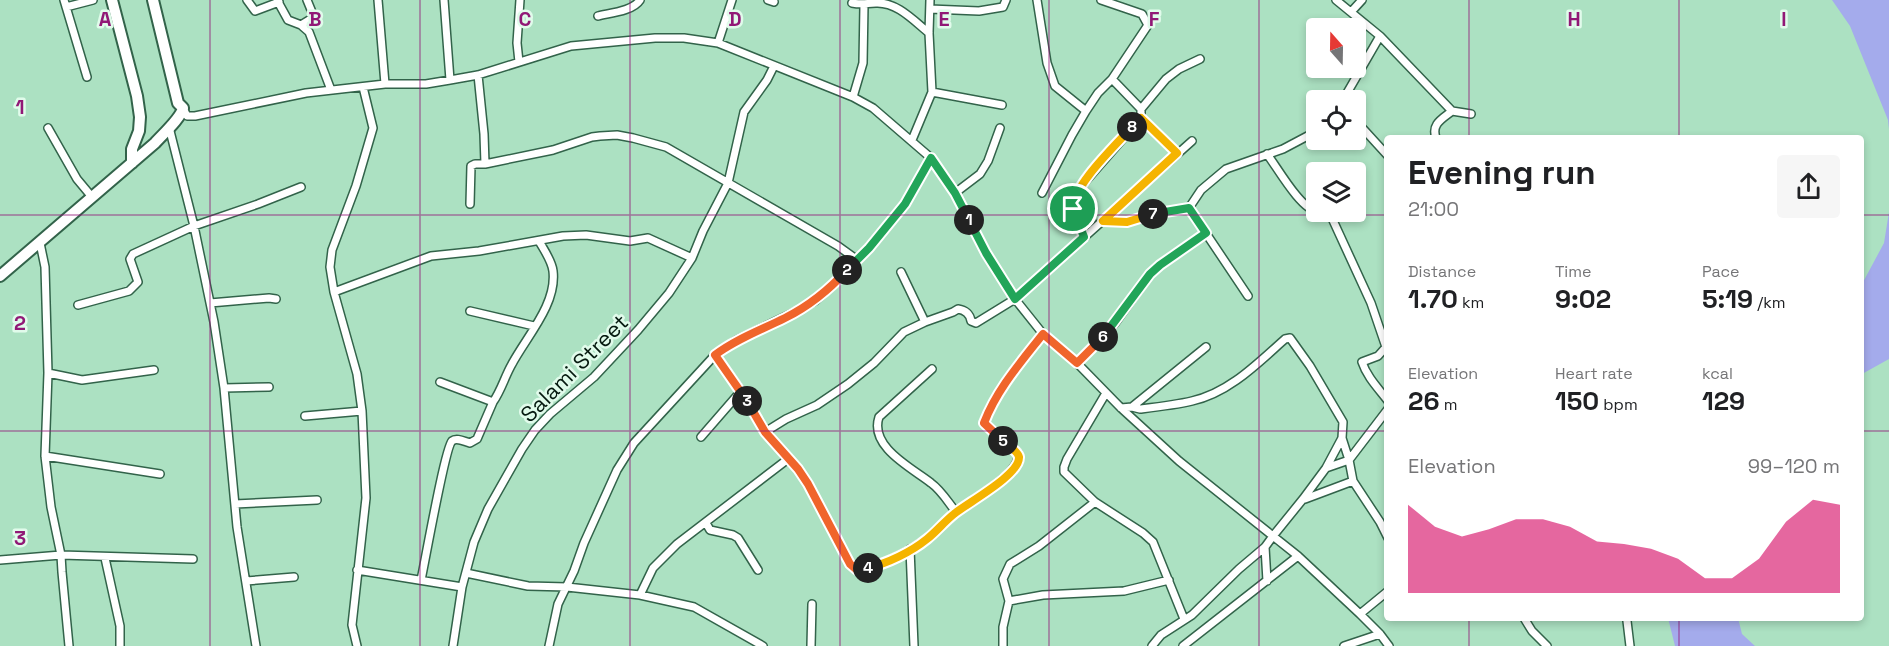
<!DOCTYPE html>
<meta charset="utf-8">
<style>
:root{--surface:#fff;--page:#f6f6f6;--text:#202124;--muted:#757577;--accent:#db2777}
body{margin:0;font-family:"Space Grotesk",sans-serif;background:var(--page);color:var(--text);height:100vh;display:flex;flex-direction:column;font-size:22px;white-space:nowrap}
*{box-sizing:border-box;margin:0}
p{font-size:20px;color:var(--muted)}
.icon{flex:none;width:33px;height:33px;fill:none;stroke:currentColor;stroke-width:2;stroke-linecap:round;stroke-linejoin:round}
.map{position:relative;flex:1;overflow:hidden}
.details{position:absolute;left:1384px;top:135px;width:480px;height:486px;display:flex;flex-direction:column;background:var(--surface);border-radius:6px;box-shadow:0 3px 9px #0003}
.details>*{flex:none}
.needle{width:39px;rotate:340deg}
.buttons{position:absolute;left:1306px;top:18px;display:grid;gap:12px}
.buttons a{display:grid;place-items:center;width:60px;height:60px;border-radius:6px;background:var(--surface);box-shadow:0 3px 9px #0003;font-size:30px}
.pin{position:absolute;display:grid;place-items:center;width:51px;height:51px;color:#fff;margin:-26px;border:3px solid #fff;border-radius:50%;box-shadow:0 2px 6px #0007}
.km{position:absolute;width:30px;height:30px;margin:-15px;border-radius:50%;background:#222;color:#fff;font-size:16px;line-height:30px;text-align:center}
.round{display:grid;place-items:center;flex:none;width:63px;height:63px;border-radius:6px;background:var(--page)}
.head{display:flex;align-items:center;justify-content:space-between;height:102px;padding:0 24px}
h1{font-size:33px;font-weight:700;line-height:45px}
.metrics{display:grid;grid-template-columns:repeat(3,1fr);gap:9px;height:102px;padding:6px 24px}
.metrics div{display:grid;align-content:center}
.metrics b{font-size:26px;font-weight:700}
.metrics small{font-size:16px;font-weight:400}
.metrics p{font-size:16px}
.chart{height:168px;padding:12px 24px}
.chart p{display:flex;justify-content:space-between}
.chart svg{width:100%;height:108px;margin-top:6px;fill:var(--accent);opacity:.7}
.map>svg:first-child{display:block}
.water{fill:#a4abec}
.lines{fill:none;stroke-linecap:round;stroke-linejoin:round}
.street-casing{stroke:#32634a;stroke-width:10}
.secondary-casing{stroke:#32634a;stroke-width:14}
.street{stroke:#fff;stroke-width:7}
.secondary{stroke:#fff;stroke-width:10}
.split-1-casing{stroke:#fff;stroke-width:12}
.split-2-casing{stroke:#fff;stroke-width:12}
.split-3-casing{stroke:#fff;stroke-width:12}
.split-4-casing{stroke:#fff;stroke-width:12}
.split-5-casing{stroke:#fff;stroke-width:12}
.split-6-casing{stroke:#fff;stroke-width:12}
.split-7-casing{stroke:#fff;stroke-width:12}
.split-8-casing{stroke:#fff;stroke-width:12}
.split-9-casing{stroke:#fff;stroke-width:12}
.split-1{stroke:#22a559;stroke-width:8}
.split-2{stroke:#22a559;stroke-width:8}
.split-3{stroke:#f0652b;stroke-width:8}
.split-4{stroke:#f0652b;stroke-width:8}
.split-5{stroke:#f5b400;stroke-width:8}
.split-6{stroke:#f0652b;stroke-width:8}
.split-7{stroke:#22a559;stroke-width:8}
.split-8{stroke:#f5b400;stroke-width:8}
.split-9{stroke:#f5b400;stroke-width:8}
.grid{fill:none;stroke:#911876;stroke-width:1.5;stroke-opacity:0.55}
.labels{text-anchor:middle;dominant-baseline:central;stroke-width:5;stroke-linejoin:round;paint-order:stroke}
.street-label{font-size:22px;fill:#061a10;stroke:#e1fbeb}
.grid-label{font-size:20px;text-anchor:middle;font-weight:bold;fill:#911876;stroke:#e1fbeb;stroke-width:5;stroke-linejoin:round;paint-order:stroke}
</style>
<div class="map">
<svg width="1889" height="646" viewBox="0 0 1889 646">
<rect width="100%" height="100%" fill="#ace1c2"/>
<!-- water -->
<path class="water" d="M1832,0H1889V129L1888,120L1850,26Z
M1889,212V359L1862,374V284L1884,243Z
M1668,618H1738L1742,634L1755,646H1675Z"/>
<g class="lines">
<!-- street casing -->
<g class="street-casing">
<path id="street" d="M64,0L87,77
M247,0L255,11L279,2
M277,0L288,20L301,25L309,32L331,90
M378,0L385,84
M444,0L450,80
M768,0L774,2
M1037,0L1047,63L1055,86L1086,111L1072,135L1042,193
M1336,0L1380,36L1452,111L1471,114
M852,3C863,5 867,3 876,3C897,2 913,20 929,33
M66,7L93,0
M930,9L979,11L1003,7L1006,0
M1351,12L1362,0
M598,16C610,13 633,11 640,0
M301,25L314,17L307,0
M718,43L732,0
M519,62L517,43L520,0
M478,75L484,134L485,164
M1112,79L1141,109
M932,92L1002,105
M853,97L863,63L864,5
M1343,100L1380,36
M183,108L187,116H195L306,93L385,84H426L450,80L478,75L571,46L655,38H684L718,43L853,97L873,108L931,158L955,193L986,253L1015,299L1043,334L1077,363L1121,408L1179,461L1298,556L1360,614L1380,634L1389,646
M1086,111L1098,93L1112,79L1148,25L1142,14L1101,0
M1141,118L1177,153
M1356,121L1388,156
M169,127L194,226L214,322L224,388L237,527L256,646
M48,128L77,179L92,197
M1436,138C1431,124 1442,119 1452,111
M912,140L932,92L929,33L930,0
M1267,154C1277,167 1301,210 1317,211
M955,193L980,174L988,161L1000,128
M470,204L471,166L475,164H485L553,150L592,137L600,136L617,135L633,138L666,147L838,246L856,259
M1189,208L1248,296
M1319,212L1331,216L1371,303L1386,347L1378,356L1362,362C1367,377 1378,388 1388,401
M1103,221L1127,222L1162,212L1189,208L1201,190L1226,169L1283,149L1317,131
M1085,237C1078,221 1069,208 1077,191L1141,118V109L1166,79L1179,69L1200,59
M40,243L45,267L48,373L45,456L51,507L61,555L62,572L69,646
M901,272L925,322
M334,292L431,256L479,251L563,236L586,235L630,241L648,238L692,258
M210,303L269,298L276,299
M78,305L129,291L138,282L130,259L133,254L194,226L258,204L301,187
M470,311L534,326
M715,355L741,391L765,432L798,469L808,484L850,564C862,580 912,549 925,540C937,532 945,520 956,512C971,501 1022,473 1018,453L984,423C997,389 1021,362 1043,334
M1077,363L1115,323L1150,274L1160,265L1206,233
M932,369L879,417C869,447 912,468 931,483C941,490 948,502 956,512
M48,373L82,380L154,370
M440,382L493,402
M224,388L269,387
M1106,393L1067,459L1064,467V472L1095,502L1143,533L1153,542L1184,619
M1132,407L1206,347
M1121,408L1132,407L1140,409C1157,407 1175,405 1192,401C1229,393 1258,363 1285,339L1290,338L1310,366L1343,422L1342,438L1349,460L1353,481L1380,522L1388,538
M305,416L362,411
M765,432L786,419L817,405L848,384L874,363L904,332L925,322L953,312L958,309C965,310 970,314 971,321L976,323L1015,299L1192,141
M701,437L741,391
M45,456L160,474
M1326,468L1349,460L1388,409
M1305,499L1353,481
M235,504L317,500
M706,523L710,530L733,535L738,538L758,570
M1265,547L1267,581
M910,549L914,646
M105,558L120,626V646
M0,560L61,555L193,559
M357,570L462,587
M466,573L528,586L567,587L640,595L694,607L763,646
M421,580C425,562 445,448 452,441C457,437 465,442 470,443L477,439L493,402C501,391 505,376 512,364C527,336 557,304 553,271C552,261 544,250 539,241
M246,581L294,577
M640,595L653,568L677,544L788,459
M1009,601L1043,595L1124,591L1169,580
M1360,614L1388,591
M1524,618L1532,631L1547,646
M1627,621L1630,646
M357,646L352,625L366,498L362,411L357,374L334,292L330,267L332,250L356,186L373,128L363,87
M453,646L462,587L474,542L488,509L522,449L535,430L550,414L594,377L638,330L669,293L692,258L703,231L728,183L744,112L767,80L774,66
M549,646L558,604L574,571L584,543L617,470L634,443L715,355L737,340L799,310L815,301L834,284L869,248L905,204L931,158
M811,646L812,604
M1003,646V627L1009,601L1003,579L1010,564L1039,546L1095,502
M1152,646L1161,635L1192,615L1239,569L1265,547L1273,536L1303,499L1326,468L1342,438
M1183,646L1298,556
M1344,646L1380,634"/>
</g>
<!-- secondary casing -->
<g class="secondary-casing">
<path id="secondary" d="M112,0L137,96L140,117L139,131L132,149V163
M0,276L155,143C163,134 181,118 183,108L178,103L153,0"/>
</g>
<!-- street -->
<use href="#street" class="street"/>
<!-- secondary -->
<use href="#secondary" class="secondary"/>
</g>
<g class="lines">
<!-- split-1 casing -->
<g class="split-1-casing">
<path id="split-1" d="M969,220L986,253L1015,299L1084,237L1073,209"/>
</g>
<!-- split-2 casing -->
<g class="split-2-casing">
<path id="split-2" d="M847,270L869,248L905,204L931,158L955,193L969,220"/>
</g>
<!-- split-3 casing -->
<g class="split-3-casing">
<path id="split-3" d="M747,401L715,355C736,339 761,330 785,318C809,306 829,290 847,270"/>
</g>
<!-- split-4 casing -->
<g class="split-4-casing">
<path id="split-4" d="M747,401L765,432L798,469L808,484L850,564L857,570L868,568"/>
</g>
<!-- split-5 casing -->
<g class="split-5-casing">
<path id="split-5" d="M868,568C888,563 911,552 927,539C936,532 944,522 954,514C967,503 1020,475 1019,457C1018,451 1007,445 1003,441"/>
</g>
<!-- split-6 casing -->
<g class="split-6-casing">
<path id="split-6" d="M1003,441L984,423C997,389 1021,362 1043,334L1077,363L1103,337"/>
</g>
<!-- split-7 casing -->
<g class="split-7-casing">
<path id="split-7" d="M1103,337L1150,274L1160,265L1206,233L1189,208L1153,214"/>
</g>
<!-- split-8 casing -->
<g class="split-8-casing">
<path id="split-8" d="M1132,127L1141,118L1177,153L1103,221L1127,222L1153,214"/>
</g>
<!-- split-9 casing -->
<g class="split-9-casing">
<path id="split-9" d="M1073,209C1072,186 1116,145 1132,127"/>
</g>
<!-- split-1 -->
<use href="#split-1" class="split-1"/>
<!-- split-2 -->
<use href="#split-2" class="split-2"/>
<!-- split-3 -->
<use href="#split-3" class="split-3"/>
<!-- split-4 -->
<use href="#split-4" class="split-4"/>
<!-- split-5 -->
<use href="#split-5" class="split-5"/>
<!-- split-6 -->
<use href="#split-6" class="split-6"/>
<!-- split-7 -->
<use href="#split-7" class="split-7"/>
<!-- split-8 -->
<use href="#split-8" class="split-8"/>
<!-- split-9 -->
<use href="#split-9" class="split-9"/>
</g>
<!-- grid -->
<path class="grid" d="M210,0V646M420,0V646M630,0V646M840,0V646M1049,0V646M1259,0V646M1469,0V138M1679,0V138M0,215H1388M1862,215H1889M0,431H1388M1862,431H1889M1469,618V646M1679,618V646"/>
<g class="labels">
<!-- street labels -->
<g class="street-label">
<text transform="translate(574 368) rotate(-45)">Salami Street</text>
</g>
</g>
<g class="grid-label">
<text x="105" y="26">A</text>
<text x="315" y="26">B</text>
<text x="525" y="26">C</text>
<text x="735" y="26">D</text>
<text x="944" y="26">E</text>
<text x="1154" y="26">F</text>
<text x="1574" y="26">H</text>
<text x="1784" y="26">I</text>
<text x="20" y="114">1</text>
<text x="20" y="330">2</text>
<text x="20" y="545">3</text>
</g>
</svg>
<div class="buttons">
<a><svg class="needle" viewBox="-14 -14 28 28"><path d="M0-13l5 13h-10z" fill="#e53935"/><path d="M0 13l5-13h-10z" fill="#757577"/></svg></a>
<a><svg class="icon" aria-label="locate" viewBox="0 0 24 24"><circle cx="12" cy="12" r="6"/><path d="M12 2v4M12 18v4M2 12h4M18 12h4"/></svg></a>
<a><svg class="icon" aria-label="layers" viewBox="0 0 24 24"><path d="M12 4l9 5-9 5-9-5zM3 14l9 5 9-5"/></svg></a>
</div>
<div class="pin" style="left:1073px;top:209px;background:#1e9e55"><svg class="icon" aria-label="arrive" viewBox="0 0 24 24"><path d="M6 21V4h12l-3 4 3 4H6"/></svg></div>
<b class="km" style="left:969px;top:220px">1</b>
<b class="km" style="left:847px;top:270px">2</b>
<b class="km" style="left:747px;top:401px">3</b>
<b class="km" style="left:868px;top:568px">4</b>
<b class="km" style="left:1003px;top:441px">5</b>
<b class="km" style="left:1103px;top:337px">6</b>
<b class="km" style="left:1153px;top:214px">7</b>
<b class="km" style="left:1132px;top:127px">8</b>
<section class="details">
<div class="head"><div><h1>Evening run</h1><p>21:00</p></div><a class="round"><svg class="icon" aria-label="share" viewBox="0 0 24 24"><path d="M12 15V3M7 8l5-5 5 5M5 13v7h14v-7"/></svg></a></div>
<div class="metrics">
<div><p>Distance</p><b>1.70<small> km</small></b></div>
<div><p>Time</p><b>9:02</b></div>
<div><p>Pace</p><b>5:19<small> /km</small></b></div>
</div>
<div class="metrics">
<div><p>Elevation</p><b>26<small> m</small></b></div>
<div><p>Heart rate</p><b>150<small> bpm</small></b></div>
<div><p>kcal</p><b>129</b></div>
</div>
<div class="chart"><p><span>Elevation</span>99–120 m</p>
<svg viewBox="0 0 160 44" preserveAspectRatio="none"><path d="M0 44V8L10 17L20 21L30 18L40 14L50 14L60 17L70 23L80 24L90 26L100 30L110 38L120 38L130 30L140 15L150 6L160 8V44z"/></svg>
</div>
</section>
</div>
